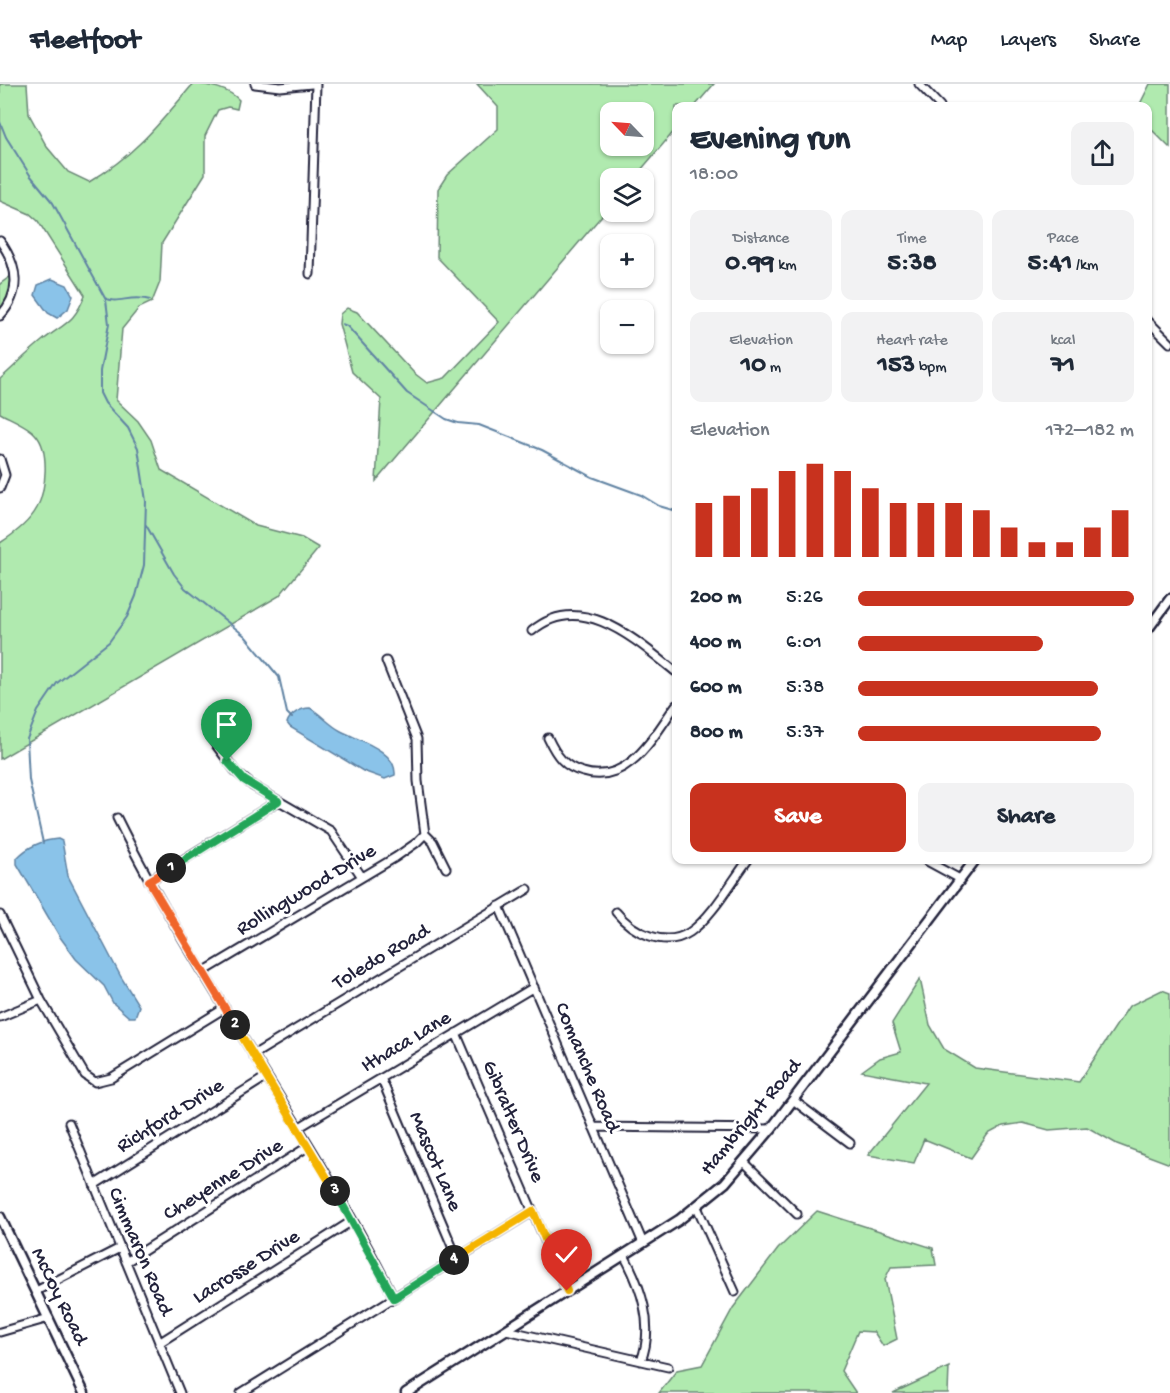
<!DOCTYPE html>
<meta charset="utf-8">
<style>
:root{--surface:#fff;--page:#f2f2f3;--text:#1f2937;--muted:#747a83;--line:#e0e1e3;--accent:#c8321e}
body{margin:0;font-family:"Gochi Hand",sans-serif;background:var(--page);color:var(--text);height:100vh;display:flex;flex-direction:column;font-size:22px;white-space:nowrap}
*{box-sizing:border-box;margin:0}
p{font-size:20px;color:var(--muted)}
.icon{flex:none;width:33px;height:33px;fill:none;stroke:currentColor;stroke-width:2;stroke-linecap:round;stroke-linejoin:round}
.map{position:relative;flex:1;overflow:hidden}
.sheet{position:absolute;left:672px;top:18px;width:480px;height:762px;display:flex;flex-direction:column;background:var(--surface);border-radius:12px;box-shadow:0 2px 4px #0004}
.sheet>*{flex:none}
.needle{width:39px;rotate:295deg}
.controls{position:absolute;left:600px;top:18px;display:grid;gap:12px}
.controls a{display:grid;place-items:center;width:54px;height:54px;border-radius:12px;background:var(--surface);box-shadow:0 2px 4px #0004;font-size:30px}
.pin{position:absolute;display:grid;place-items:center;width:51px;height:51px;color:#fff;margin:-62px -26px;border-radius:50% 50% 50% 0;rotate:-45deg;box-shadow:0 0 6px #0007}
.pin .icon{rotate:45deg}
.km{position:absolute;width:30px;height:30px;margin:-15px;border-radius:50%;background:#222;color:#fff;font-size:16px;line-height:30px;text-align:center}
.round{display:grid;place-items:center;flex:none;width:63px;height:63px;border-radius:12px;background:var(--page)}
.summary{display:flex;align-items:center;justify-content:space-between;height:102px;padding:0 18px}
h1{font-size:33px;font-weight:700;line-height:45px}
.metrics{display:grid;grid-template-columns:repeat(3,1fr);gap:9px;height:102px;padding:6px 18px}
.metrics div{display:grid;align-content:center;border-radius:12px;background:var(--page);text-align:center}
.metrics b{font-size:26px;font-weight:700}
.metrics small{font-size:16px;font-weight:400}
.metrics p{font-size:16px}
.chart{height:168px;padding:12px 18px}
.chart p{display:flex;justify-content:space-between}
.chart svg{width:100%;height:108px;margin-top:6px;stroke:var(--accent);stroke-width:6}
.primary-button{display:flex;gap:12px;margin-top:auto;padding:12px 18px}
.primary-button a{flex:1;height:69px;border-radius:12px;background:var(--accent);color:#fff;font-size:24px;font-weight:700;line-height:69px;text-align:center}
.primary-button a+a{background:var(--page);color:var(--text)}
ul{padding:0 18px;list-style:none;font-size:20px}
li{display:grid;grid-template-columns:96px 72px 1fr;align-items:center;height:45px}
li i{height:15px;border-radius:8px;background:var(--accent)}
header{display:flex;align-items:center;gap:36px;box-sizing:border-box;height:84px;padding:0 30px;background:var(--surface);border-bottom:2px solid var(--line)}
header strong{font-size:28px}
nav{display:flex;gap:33px;margin-inline-start:auto;font-size:21px}
.map>svg:first-child{display:block}
.green{fill:#b0eaaf;stroke:#698675;stroke-width:1.5;fill-rule:evenodd}
.water{fill:#8ac3e9;stroke:#6083a3;stroke-width:1.5}
.lines{fill:none;stroke-linecap:round;stroke-linejoin:round}
.stream{stroke:#6083a3;stroke-width:2}
.minor-casing{stroke:#22223b;stroke-width:11}
.major-casing{stroke:#22223b;stroke-width:13}
.minor{stroke:#fff;stroke-width:7}
.major{stroke:#fff;stroke-width:8}
.split-1-casing{stroke:#fff;stroke-width:12}
.split-2-casing{stroke:#fff;stroke-width:12}
.split-3-casing{stroke:#fff;stroke-width:12}
.split-4-casing{stroke:#fff;stroke-width:12}
.split-5-casing{stroke:#fff;stroke-width:12}
.split-1{stroke:#22a559;stroke-width:8}
.split-2{stroke:#f0652b;stroke-width:8}
.split-3{stroke:#f5b400;stroke-width:8}
.split-4{stroke:#22a559;stroke-width:8}
.split-5{stroke:#f5b400;stroke-width:8}
.labels{text-anchor:middle;dominant-baseline:central;stroke-width:6;stroke-linejoin:round;paint-order:stroke}
.street-label{font-size:21px;fill:#22223b;stroke:#fff}
</style>
<header>
<strong>Fleetfoot</strong>
<nav><a>Map</a><a>Layers</a><a>Share</a></nav>
</header>
<div class="map">
<svg width="1170" height="1309" viewBox="0 0 1170 1309">
<rect width="100%" height="100%" fill="#fff"/>
<filter id="ink" filterUnits="userSpaceOnUse"><feTurbulence type="fractalNoise" baseFrequency=".0167" numOctaves="2"/><feDisplacementMap in="SourceGraphic" scale="12" xChannelSelector="R" yChannelSelector="G"/><feConvolveMatrix kernelMatrix="1 2 1 2 8 2 1 2 1" color-interpolation-filters="sRGB"/></filter>
<g filter="url(#ink)">
<!-- green -->
<path class="green" d="M0,0H27L29,30L47,63L68,88L89,98C135,71 159,40 193,0C208,0 229,5 239,16L237,25L228,23L218,26L205,52V90L162,159L160,198L152,218L139,224L122,245L116,316L138,337L151,356L161,386L256,442L302,454L319,464L279,512L0,675V459C14,450 29,439 37,424C46,406 50,367 36,351C29,342 11,335 0,329V295C14,283 27,269 42,257C64,239 74,240 85,211L38,137L30,130L0,117Z
M477,0H714L695,22H676V45L634,94H610V122L376,397L381,315L352,288L339,240L340,230L347,224L357,228L414,289L427,299L445,294L499,238L437,173L438,105L447,91L498,45V23ZM644,28V62H610V28Z
M1150,0H1170V64L1148,42V22H1139Z
M15,189V209L0,232V200Z
M920,895L930,941L944,965L975,984L1079,998L1129,922L1162,906L1170,909V1080L1117,1060L1087,1043L1049,1046L1023,1039L1003,1042L988,1050L971,1074L924,1055L914,1079L868,1071L926,999L862,987L880,974L901,968L892,939Z
M817,1127L933,1164L936,1181L891,1183L885,1195L897,1255L883,1262L874,1248L858,1247L841,1287L856,1309H659L677,1286L702,1281L733,1224L778,1165Z
M949,1283L948,1309H893Z"/>
<!-- water -->
<path class="water" d="M52,195L67,201L73,212L68,225L57,234L48,229L35,211L38,201Z
M310,624C321,630 329,641 341,647C358,656 397,667 395,691L385,695L363,687L290,643L287,639C290,630 301,624 310,624Z
M58,755L62,757L68,792L121,893L139,922L135,933H129L113,919L104,902L76,875L60,853L17,780V774C27,763 43,756 58,755Z"/>
<g class="lines">
<!-- stream -->
<path class="stream" d="M0,38L6,53L30,91L53,119L106,216L109,240L100,287V309L105,319L128,344L138,364L146,417L144,481L136,512L127,533L109,558L57,599L38,627L27,655L29,696L43,759
M105,214C117,221 131,210 150,216
M342,240L347,242L407,309L446,335L458,339L479,341L507,352L542,366L592,393L641,411L659,422L676,427
M146,441L174,490L185,504L245,552L279,593L287,629L292,634"/>
<!-- minor casing -->
<g class="minor-casing">
<path id="minor" d="M255,0L280,3L312,0
M919,0L940,22
M0,157C18,182 22,208 0,232
M310,190L316,0
M1148,237L1170,259
M0,375L5,391L0,404
M532,547C582,505 638,558 676,588
M386,577L417,655L418,697L425,750L433,758L446,784
M548,654C556,671 564,683 583,688C629,702 654,651 676,621
M213,657L236,688L253,702L331,747L362,793
M117,734C199,900 312,1048 394,1214
M925,776L960,795
M149,797L278,717
M499,822L643,1159
M616,828C632,848 665,865 690,848C712,833 732,797 748,776
M0,831L41,916L85,991L95,998L111,994L225,924
M203,888L396,773L416,759L425,750
M0,933L41,916
M456,949L567,1207
M253,971L528,805
M381,994L457,1174
M793,1016L850,1059
M69,1039L180,1309
M593,1043L771,1045
M298,1044L534,903
M744,1078L797,1130
M94,1101L266,993
M697,1123L735,1208
M624,1171C641,1203 655,1241 641,1277
M126,1178L309,1062
M36,1207L120,1164
M506,1246L668,1283
M0,1248L49,1234
M159,1259L352,1137
M241,1309L533,1127"/>
</g>
<!-- major casing -->
<g class="major-casing">
<path id="major" d="M1148,545L1170,515
M0,1133L84,1309
M406,1309L679,1136L725,1099L771,1045L975,776"/>
</g>
<!-- minor -->
<use href="#minor" class="minor"/>
<!-- major -->
<use href="#major" class="major"/>
</g>
</g>
<g class="lines" filter="url(#ink)">
<!-- split-1 casing -->
<g class="split-1-casing">
<path id="split-1" d="M171,784L278,717L244,696L227,677"/>
</g>
<!-- split-2 casing -->
<g class="split-2-casing">
<path id="split-2" d="M171,784L149,797L235,941"/>
</g>
<!-- split-3 casing -->
<g class="split-3-casing">
<path id="split-3" d="M235,941L335,1107"/>
</g>
<!-- split-4 casing -->
<g class="split-4-casing">
<path id="split-4" d="M335,1107L394,1214L454,1176"/>
</g>
<!-- split-5 casing -->
<g class="split-5-casing">
<path id="split-5" d="M454,1176L533,1127L567,1207"/>
</g>
<!-- split-1 -->
<use href="#split-1" class="split-1"/>
<!-- split-2 -->
<use href="#split-2" class="split-2"/>
<!-- split-3 -->
<use href="#split-3" class="split-3"/>
<!-- split-4 -->
<use href="#split-4" class="split-4"/>
<!-- split-5 -->
<use href="#split-5" class="split-5"/>
</g>
<g class="labels">
<!-- street labels -->
<g class="street-label">
<text transform="translate(307 807) rotate(-31)">Rollingwood Drive</text>
<text transform="translate(382 874) rotate(-31)">Toledo Road</text>
<text transform="translate(407 959) rotate(-31)">Ithaca Lane</text>
<text transform="translate(586 984) rotate(67)">Comanche Road</text>
<text transform="translate(171 1033) rotate(-32)">Richford Drive</text>
<text transform="translate(752 1034) rotate(-50)">Hambright Road</text>
<text transform="translate(512 1038) rotate(67)">Gibralter Drive</text>
<text transform="translate(434 1078) rotate(67)">Mascot Lane</text>
<text transform="translate(224 1097) rotate(-32)">Cheyenne Drive</text>
<text transform="translate(139 1168) rotate(67)">Cimmaron Road</text>
<text transform="translate(247 1184) rotate(-32)">Lacrosse Drive</text>
<text transform="translate(58 1213) rotate(64)">McCoy Road</text>
</g>
</g>
</svg>
<div class="controls">
<a><svg class="needle" viewBox="-14 -14 28 28"><path d="M0-13l5 13h-10z" fill="#e53935"/><path d="M0 13l5-13h-10z" fill="#747a83"/></svg></a>
<a><svg class="icon" aria-label="layers" viewBox="0 0 24 24"><path d="M12 4l9 5-9 5-9-5zM3 14l9 5 9-5"/></svg></a>
<a>+</a>
<a>−</a>
</div>
<div class="pin" style="left:227px;top:677px;background:#1e9e55"><svg class="icon" aria-label="arrive" viewBox="0 0 24 24"><path d="M6 21V4h12l-3 4 3 4H6"/></svg></div>
<div class="pin" style="left:567px;top:1207px;background:#d93025"><svg class="icon" aria-label="check" viewBox="0 0 24 24"><path d="M5 12l5 5 9-10"/></svg></div>
<b class="km" style="left:171px;top:784px">1</b>
<b class="km" style="left:235px;top:941px">2</b>
<b class="km" style="left:335px;top:1107px">3</b>
<b class="km" style="left:454px;top:1176px">4</b>
<section class="sheet">
<div class="summary"><div><h1>Evening run</h1><p>18:00</p></div><a class="round"><svg class="icon" aria-label="share" viewBox="0 0 24 24"><path d="M12 15V3M7 8l5-5 5 5M5 13v7h14v-7"/></svg></a></div>
<div class="metrics">
<div><p>Distance</p><b>0.99<small> km</small></b></div>
<div><p>Time</p><b>5:38</b></div>
<div><p>Pace</p><b>5:41<small> /km</small></b></div>
</div>
<div class="metrics">
<div><p>Elevation</p><b>10<small> m</small></b></div>
<div><p>Heart rate</p><b>153<small> bpm</small></b></div>
<div><p>kcal</p><b>71</b></div>
</div>
<div class="chart"><p><span>Elevation</span>172–182 m</p>
<svg viewBox="0 0 160 44" preserveAspectRatio="none"><path d="M5 44V22M15 44V19M25 44V16M35 44V9M45 44V6M55 44V9M65 44V16M75 44V22M85 44V22M95 44V22M105 44V25M115 44V32M125 44V38M135 44V38M145 44V32M155 44V25"/></svg>
</div>
<ul>
<li><b>200 m</b>5:26<i style="width:100%"></i></li>
<li><b>400 m</b>6:01<i style="width:67%"></i></li>
<li><b>600 m</b>5:38<i style="width:87%"></i></li>
<li><b>800 m</b>5:37<i style="width:88%"></i></li>
</ul>
<div class="primary-button"><a>Save</a><a>Share</a></div>
</section>
</div>
